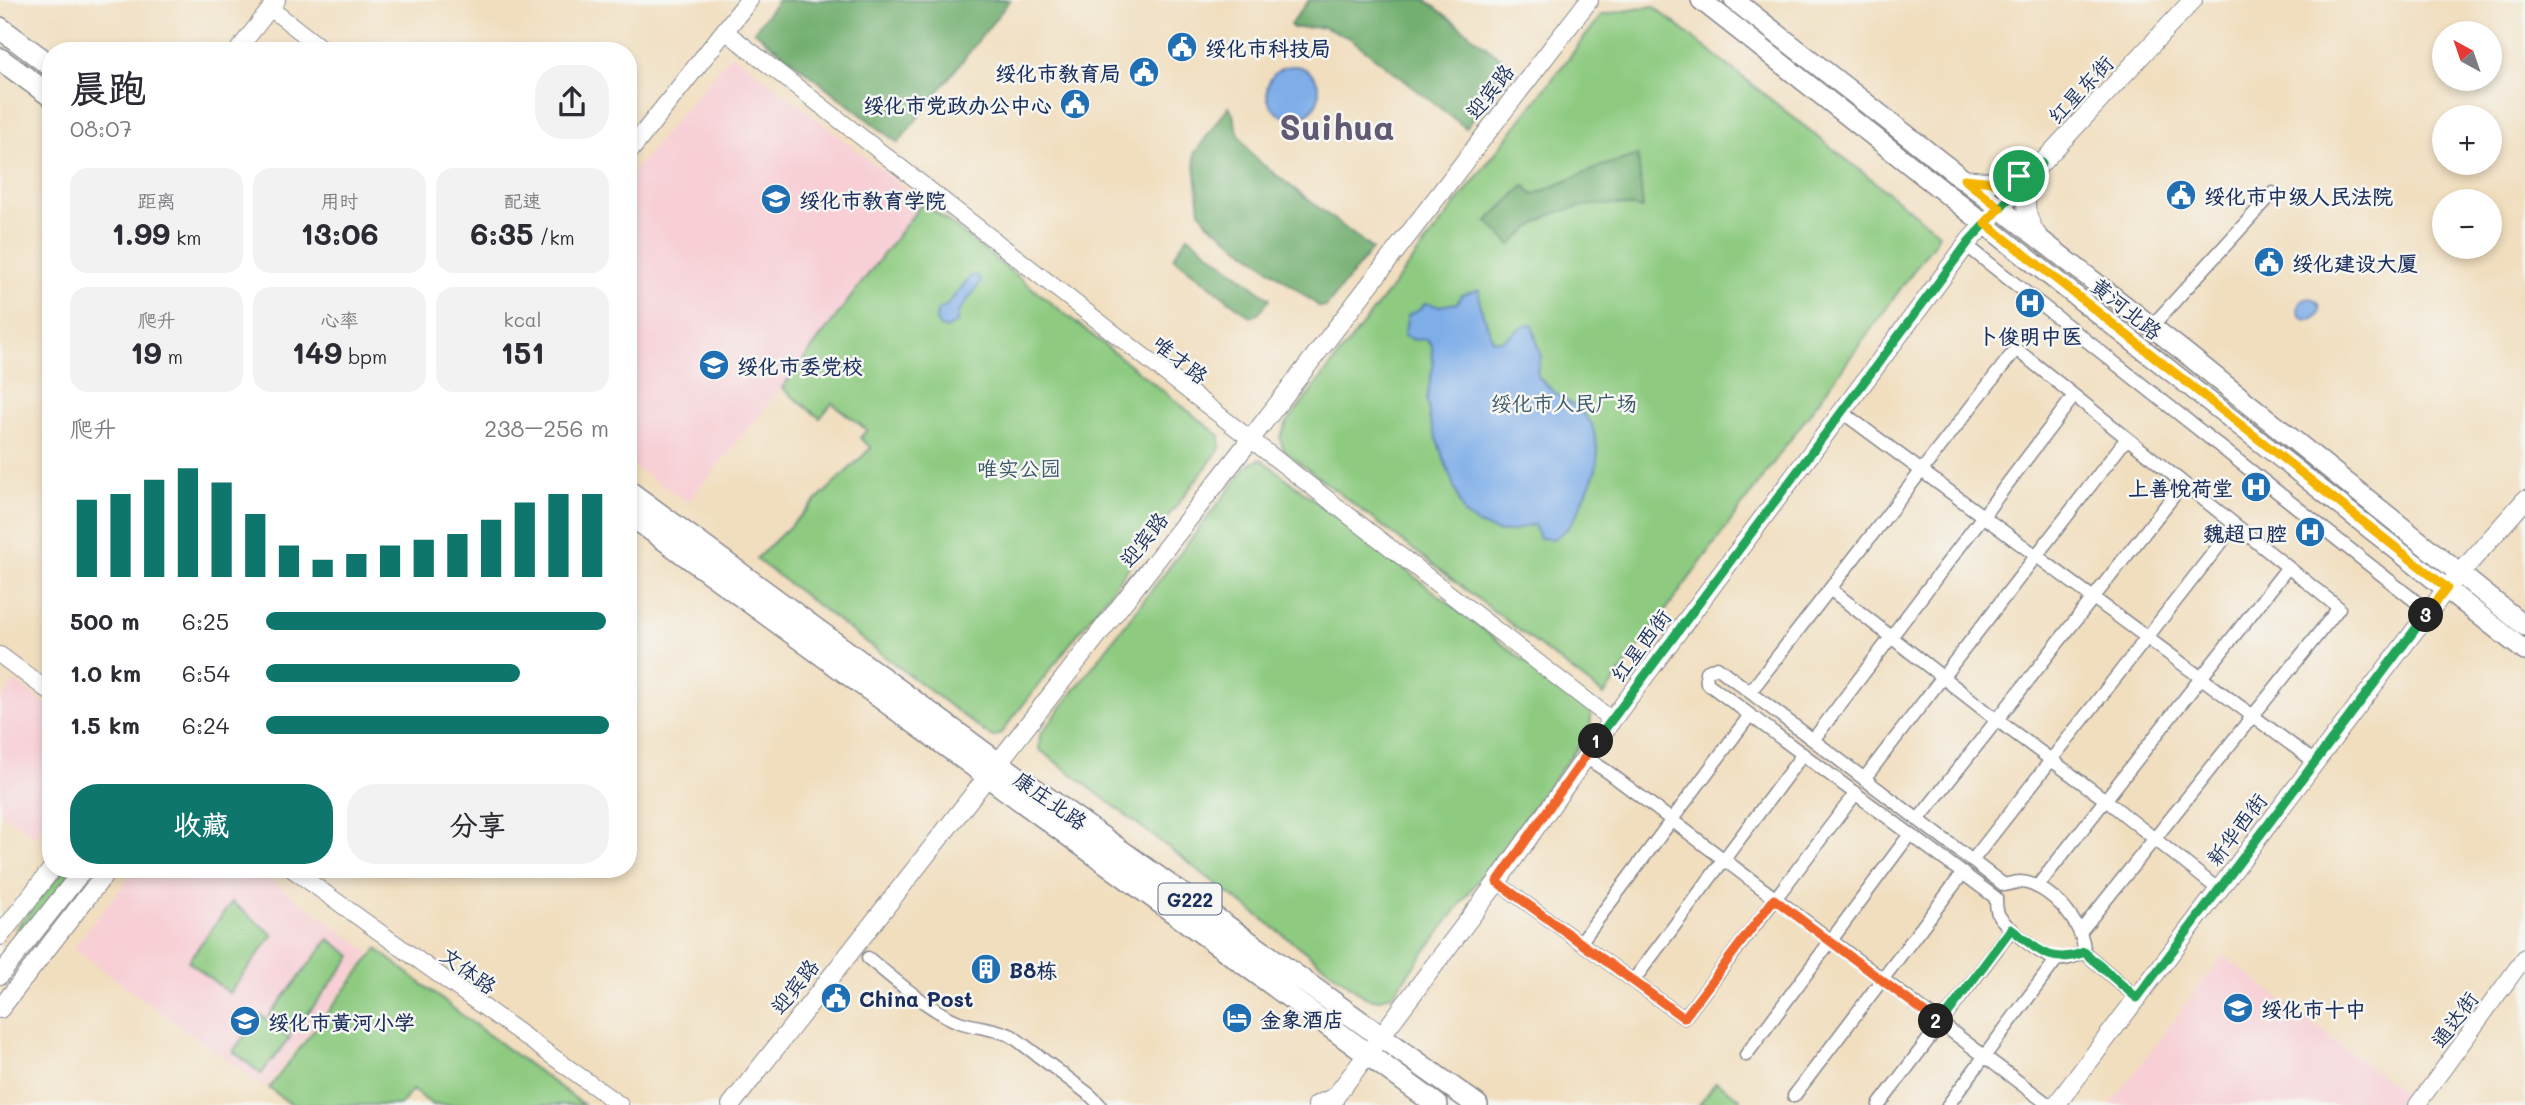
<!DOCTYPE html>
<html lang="zh">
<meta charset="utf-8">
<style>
:root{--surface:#fff;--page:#f2f2f3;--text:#2b2b33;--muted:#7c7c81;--accent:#0f766e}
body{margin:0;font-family:Mali,"LXGW WenKai TC",sans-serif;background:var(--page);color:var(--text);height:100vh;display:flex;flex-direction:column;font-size:26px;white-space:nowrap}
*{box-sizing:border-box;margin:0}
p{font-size:23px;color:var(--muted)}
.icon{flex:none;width:38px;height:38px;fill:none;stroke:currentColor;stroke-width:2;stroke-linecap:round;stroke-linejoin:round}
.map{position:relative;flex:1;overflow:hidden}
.details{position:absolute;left:42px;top:42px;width:595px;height:836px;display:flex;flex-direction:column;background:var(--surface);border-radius:28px;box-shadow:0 4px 10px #0003}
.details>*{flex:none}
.needle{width:46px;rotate:320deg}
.controls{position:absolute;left:2432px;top:21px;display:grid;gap:14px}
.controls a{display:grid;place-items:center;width:70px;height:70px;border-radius:50%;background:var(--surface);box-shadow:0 4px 10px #0003;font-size:35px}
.pin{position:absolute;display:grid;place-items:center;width:60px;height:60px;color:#fff;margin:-30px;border:4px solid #fff;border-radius:50%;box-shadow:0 2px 7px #0007}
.km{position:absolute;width:35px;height:35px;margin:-18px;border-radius:50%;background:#222;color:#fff;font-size:19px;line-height:35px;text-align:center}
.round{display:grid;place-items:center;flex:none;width:74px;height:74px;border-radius:28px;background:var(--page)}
.overview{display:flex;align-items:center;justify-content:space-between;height:119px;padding:0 28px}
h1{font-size:38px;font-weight:700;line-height:52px}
.stats{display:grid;grid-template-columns:repeat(3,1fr);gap:10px;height:119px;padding:7px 28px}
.stats div{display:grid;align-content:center;border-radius:18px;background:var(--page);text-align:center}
.stats b{font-size:30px;font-weight:700}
.stats small{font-size:19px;font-weight:400}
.stats p{font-size:19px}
.chart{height:196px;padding:14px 28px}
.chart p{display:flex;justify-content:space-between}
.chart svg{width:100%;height:126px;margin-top:7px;stroke:var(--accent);stroke-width:6}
.button{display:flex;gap:14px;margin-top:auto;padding:14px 28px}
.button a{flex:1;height:80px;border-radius:28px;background:var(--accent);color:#fff;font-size:28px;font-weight:700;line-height:80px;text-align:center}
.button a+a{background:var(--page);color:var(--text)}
ul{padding:0 28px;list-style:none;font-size:23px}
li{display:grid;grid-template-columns:112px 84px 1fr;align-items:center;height:52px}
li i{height:18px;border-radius:9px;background:var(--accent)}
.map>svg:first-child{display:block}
.built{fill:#f7cfd5}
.green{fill:#8ecb81;stroke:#547d70;stroke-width:2}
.forest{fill:#72af6f;stroke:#466f66;stroke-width:2}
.water{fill:#7eade8;stroke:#4c6ea3;stroke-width:2}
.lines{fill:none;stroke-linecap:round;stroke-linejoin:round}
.minor-casing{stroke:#86868e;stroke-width:15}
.tertiary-casing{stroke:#86868e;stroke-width:18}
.secondary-casing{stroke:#86868e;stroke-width:20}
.primary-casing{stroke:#86868e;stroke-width:22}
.trunk-casing{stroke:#86868e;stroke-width:24}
.minor{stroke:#fff;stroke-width:12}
.tertiary{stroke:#fff;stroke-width:16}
.secondary{stroke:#fff;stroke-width:18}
.primary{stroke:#fff;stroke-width:19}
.trunk{stroke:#fff;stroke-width:21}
.split-1-casing{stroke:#fff;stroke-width:14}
.split-2-casing{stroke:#fff;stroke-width:14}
.split-3-casing{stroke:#fff;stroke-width:14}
.split-4-casing{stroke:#fff;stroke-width:14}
.split-1{stroke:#22a559;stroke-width:9}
.split-2{stroke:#f0652b;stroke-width:9}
.split-3{stroke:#22a559;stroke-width:9}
.split-4{stroke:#f5b400;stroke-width:9}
.labels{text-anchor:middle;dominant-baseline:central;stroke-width:5;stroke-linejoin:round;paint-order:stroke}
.shield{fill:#f6f6f2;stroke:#5d6b8a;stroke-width:2}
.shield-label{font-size:19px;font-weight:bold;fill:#1b2f5e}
.poi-label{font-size:21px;font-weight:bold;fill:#1b2f5e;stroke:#f6f6f2;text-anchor:start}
.street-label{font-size:21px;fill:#1b2f5e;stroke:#f6f6f2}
.park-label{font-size:21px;fill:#385667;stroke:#f6f6f2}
.town-label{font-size:35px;font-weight:bold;fill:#625974;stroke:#f6f6f2}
</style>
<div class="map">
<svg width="2525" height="1105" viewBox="0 0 2525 1105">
<rect width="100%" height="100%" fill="#f6f6f2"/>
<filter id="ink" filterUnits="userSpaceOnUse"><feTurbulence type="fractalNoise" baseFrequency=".0143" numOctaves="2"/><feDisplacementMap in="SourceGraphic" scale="14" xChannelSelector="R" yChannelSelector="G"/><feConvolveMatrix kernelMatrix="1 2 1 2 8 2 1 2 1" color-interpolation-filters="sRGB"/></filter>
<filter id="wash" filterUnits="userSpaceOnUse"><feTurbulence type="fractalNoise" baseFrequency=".00686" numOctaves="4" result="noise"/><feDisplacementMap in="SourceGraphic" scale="28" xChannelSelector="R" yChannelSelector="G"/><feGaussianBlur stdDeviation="1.57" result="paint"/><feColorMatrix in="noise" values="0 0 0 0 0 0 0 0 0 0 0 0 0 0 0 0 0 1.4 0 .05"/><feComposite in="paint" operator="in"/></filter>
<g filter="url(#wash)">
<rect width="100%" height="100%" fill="#f1debe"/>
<!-- built -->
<path class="built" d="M732,53L923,202L782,388L688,502L628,463V178Z
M15,682L51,707V817L35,837L0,812V701Z
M135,870H257L371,953L265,1088L73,948Z
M2223,955L2405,1094L2397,1105H2110Z"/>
<!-- green -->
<path class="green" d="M1653,6L1939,233L1936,240L1604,695L1284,451L1280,438L1286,424L1602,15Z
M923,202L1220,436V448L1217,453L1002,732L995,737L990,736L756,559L871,448L860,438L867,430L832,403L820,418L782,388Z
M1261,459L1587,709L1591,715L1590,731L1393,994L1378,1000L1365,997L1039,749L1040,735L1248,465Z
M63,870H74L22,934H17L16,928Z
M232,902L273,935L229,993L188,961Z
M329,939L352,956L292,1034L269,1016Z
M377,949L467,1019L584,1105H433L412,1090L401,1105H292L269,1088Z
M261,1015L290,1038L261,1074L233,1051Z
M1716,1082L1741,1099L1737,1105H1699Z"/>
<!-- forest -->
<path class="forest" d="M778,0H1010L898,143L754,31Z
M1309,0H1426L1506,62L1510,66L1509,71L1466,128L1350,38L1323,27L1293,28L1290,25Z
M1229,106C1234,113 1234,121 1237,129C1241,141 1248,150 1257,160L1372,249L1326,307H1320L1207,222L1200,211L1194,154Z
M1638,155L1643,209C1615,201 1578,204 1551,215C1536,222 1523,234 1511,245L1487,221L1525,185L1533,195L1602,166Z
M1188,236L1270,299L1258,314L1251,317L1173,257Z"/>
<!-- water -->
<path class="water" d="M1267 92a26 26 0 1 1 52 0a26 26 0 1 1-52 0Z
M972,275L977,276L981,282L958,313L957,322L947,329L940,327L936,321L937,311L947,305Z
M1479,290L1480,306L1493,340L1501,341L1523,327L1532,324L1541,357L1537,371L1539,378L1560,397L1577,407L1592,424L1598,451L1596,470L1578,512L1568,528L1553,539L1539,538L1534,525C1525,525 1520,529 1512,531C1495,535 1475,524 1464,514L1430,421L1427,398L1433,366L1432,345L1427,339L1415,340L1404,336L1408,315L1419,310L1425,303L1439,306L1457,303L1461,295Z
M2298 309a11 11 0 1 1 22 0a11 11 0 1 1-22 0Z"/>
</g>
<g filter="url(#ink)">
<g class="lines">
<!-- minor casing -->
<g class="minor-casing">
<path id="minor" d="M1966,245L2429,612
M2151,327L2273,193
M1842,412L2315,762
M1830,589L1997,720L2107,801L2219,890
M1750,692L2016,349L2339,608L2080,932
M1813,740L2074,396
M1585,757L1608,772L2049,1105
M1864,779L2127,438
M1918,820L2183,484
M1972,861L2235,525
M1497,882L1684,1018L1856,793
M2037,887L2288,567
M1580,943L1750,715
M2084,952C2076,956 2065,961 2056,959C2042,956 2005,927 1998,914C1996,909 1996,903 1996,898L1707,683L1706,672L1717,667L2004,885C2009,884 2015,882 2020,882C2049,883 2085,925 2084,952L2137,998
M868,958C891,977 932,1012 959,1022C977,1028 995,1028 1012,1036L1090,1095L1100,1105
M1633,981L1803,754
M1746,1055L1910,834
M1794,1096L1963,873
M1879,1105L2012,929
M1948,1105L2057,959"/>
</g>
<!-- tertiary casing -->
<g class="tertiary-casing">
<path id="tertiary" d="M270,8L325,51
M725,31L1612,720
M237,51L277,0
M0,655L51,693
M293,870L620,1105
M2417,1105L2525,957"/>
</g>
<!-- secondary casing -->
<g class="secondary-casing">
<path id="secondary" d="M628,153L749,0
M2032,178C2021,199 2026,221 2040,239
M1964,179L1994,182L2030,171
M0,936L51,870
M0,975L83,870
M0,1009L108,870
M1335,1097L1497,882L1612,720L1970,240L2193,0
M731,1105L1250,440L1589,0
M1317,1105L1335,1097L1333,1105
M2056,1105L2447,588L2525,500"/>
</g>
<!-- primary casing -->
<g class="primary-casing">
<path id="primary" d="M1701,0L2525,651
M1734,0L2188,355L2525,626"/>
</g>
<!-- trunk casing -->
<g class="trunk-casing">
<path id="trunk" d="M0,28L51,66
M0,59L51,96
M628,491L998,763L1477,1105
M628,513L1437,1105"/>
</g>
<!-- minor -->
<use href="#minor" class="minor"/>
<!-- tertiary -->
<use href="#tertiary" class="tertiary"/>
<!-- secondary -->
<use href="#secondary" class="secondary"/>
<!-- primary -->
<use href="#primary" class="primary"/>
<!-- trunk -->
<use href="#trunk" class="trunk"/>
</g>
</g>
<g class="lines" filter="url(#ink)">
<!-- split-1 casing -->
<g class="split-1-casing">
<path id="split-1" d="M1596,741L1970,240L2042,163L2019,176"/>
</g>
<!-- split-2 casing -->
<g class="split-2-casing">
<path id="split-2" d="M1596,741L1497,882L1684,1018L1774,899L1936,1021"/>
</g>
<!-- split-3 casing -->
<g class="split-3-casing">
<path id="split-3" d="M1936,1021L1940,1024L2011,929C2036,948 2051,966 2084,952L2137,998L2426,615"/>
</g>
<!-- split-4 casing -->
<g class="split-4-casing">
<path id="split-4" d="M2019,176L1994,182L1964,179L2000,208L1985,223L2447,588L2426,615"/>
</g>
<!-- split-1 -->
<use href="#split-1" class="split-1"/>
<!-- split-2 -->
<use href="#split-2" class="split-2"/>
<!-- split-3 -->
<use href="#split-3" class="split-3"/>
<!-- split-4 -->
<use href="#split-4" class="split-4"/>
</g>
<!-- icons -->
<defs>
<g id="civic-disc" transform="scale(1.575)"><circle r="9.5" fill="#1f6fb2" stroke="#f6f6f2"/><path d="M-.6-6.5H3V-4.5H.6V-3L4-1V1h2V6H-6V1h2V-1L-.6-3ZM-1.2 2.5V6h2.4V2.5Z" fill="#fff"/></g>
<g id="school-disc" transform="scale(1.575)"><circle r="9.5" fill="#1f6fb2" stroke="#f6f6f2"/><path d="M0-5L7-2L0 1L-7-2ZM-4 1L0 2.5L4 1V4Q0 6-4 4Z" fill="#fff"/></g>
<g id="hospital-disc" transform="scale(1.575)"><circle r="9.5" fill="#1f6fb2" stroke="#f6f6f2"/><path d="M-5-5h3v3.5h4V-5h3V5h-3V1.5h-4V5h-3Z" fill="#fff"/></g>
<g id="building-disc" transform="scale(1.575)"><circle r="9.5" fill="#1f6fb2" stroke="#f6f6f2"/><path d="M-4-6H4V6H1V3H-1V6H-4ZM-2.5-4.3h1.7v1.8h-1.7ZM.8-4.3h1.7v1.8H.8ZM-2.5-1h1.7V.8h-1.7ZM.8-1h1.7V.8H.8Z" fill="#fff"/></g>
<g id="hotel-disc" transform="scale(1.575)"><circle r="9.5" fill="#1f6fb2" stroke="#f6f6f2"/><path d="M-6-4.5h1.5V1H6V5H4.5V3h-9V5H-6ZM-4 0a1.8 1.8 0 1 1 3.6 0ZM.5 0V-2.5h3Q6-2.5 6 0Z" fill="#fff"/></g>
</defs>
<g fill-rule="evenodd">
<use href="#civic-disc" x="1182" y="47"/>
<use href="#civic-disc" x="1144" y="72"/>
<use href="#civic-disc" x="1075" y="104"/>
<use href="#civic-disc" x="2181" y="195"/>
<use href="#school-disc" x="776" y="199"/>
<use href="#civic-disc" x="2269" y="262"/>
<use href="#hospital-disc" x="2030" y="303"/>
<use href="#school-disc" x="714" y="365"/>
<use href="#hospital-disc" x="2256" y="487"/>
<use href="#hospital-disc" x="2310" y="532"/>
<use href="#building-disc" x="986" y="969"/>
<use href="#civic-disc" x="836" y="998"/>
<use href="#school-disc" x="2238" y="1008"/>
<use href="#hotel-disc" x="1237" y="1018"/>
<use href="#school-disc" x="245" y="1021"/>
</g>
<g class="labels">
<!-- shield labels -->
<rect class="shield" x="1158.5" y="883.5" width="63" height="31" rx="5"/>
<g class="shield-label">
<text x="1190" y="899">G222</text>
</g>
<!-- poi labels -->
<g class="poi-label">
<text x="1205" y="47">绥化市科技局</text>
<text x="1121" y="72" text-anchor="end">绥化市教育局</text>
<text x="1052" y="104" text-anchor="end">绥化市党政办公中心</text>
<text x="2204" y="195">绥化市中级人民法院</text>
<text x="799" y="199">绥化市教育学院</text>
<text x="2292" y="262">绥化建设大厦</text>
<text x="2030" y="335" text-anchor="middle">卜俊明中医</text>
<text x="737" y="365">绥化市委党校</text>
<text x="2233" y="487" text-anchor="end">上善悦荷堂</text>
<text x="2287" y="532" text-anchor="end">魏超口腔</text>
<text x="1009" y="969">B8栋</text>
<text x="859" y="998">China Post</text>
<text x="2261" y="1008">绥化市十中</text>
<text x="1260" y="1018">金象酒店</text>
<text x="268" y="1021">绥化市黄河小学</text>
</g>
<!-- street labels -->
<g class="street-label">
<text transform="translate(2080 89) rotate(-47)">红星东街</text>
<text transform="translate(1489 91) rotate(-52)">迎宾路</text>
<text transform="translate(2127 308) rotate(39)">黄河北路</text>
<text transform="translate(1181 359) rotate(38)">唯才路</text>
<text transform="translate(1143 539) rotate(-52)">迎宾路</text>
<text transform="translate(1640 645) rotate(-53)">红星西街</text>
<text transform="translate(1051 800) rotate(35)">康庄北路</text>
<text transform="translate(2236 829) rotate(-53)">新华西街</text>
<text transform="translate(469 970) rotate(36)">文体路</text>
<text transform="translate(794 986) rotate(-52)">迎宾路</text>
<text transform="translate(2454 1019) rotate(-54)">通达街</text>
</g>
<!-- park labels -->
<g class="park-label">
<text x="1564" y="402">绥化市人民广场</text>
<text x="1019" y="467">唯实公园</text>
</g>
<!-- town labels -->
<g class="town-label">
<text x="1337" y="126">Suihua</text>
</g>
</g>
</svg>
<div class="controls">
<a><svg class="needle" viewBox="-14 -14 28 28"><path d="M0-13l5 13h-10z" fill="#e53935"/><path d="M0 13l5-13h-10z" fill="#7c7c81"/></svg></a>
<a>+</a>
<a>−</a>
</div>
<div class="pin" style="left:2019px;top:176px;background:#1e9e55"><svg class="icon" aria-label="arrive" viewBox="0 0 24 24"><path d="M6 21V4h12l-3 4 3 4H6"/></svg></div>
<b class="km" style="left:1596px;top:741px">1</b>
<b class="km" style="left:1936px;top:1021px">2</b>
<b class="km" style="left:2426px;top:615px">3</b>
<section class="details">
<div class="overview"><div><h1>晨跑</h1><p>08:07</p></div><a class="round"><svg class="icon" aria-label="share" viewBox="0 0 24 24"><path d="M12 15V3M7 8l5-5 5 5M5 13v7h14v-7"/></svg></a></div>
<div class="stats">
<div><p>距离</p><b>1.99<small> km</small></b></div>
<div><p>用时</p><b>13:06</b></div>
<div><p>配速</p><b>6:35<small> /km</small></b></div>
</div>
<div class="stats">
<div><p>爬升</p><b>19<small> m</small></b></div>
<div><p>心率</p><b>149<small> bpm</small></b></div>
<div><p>kcal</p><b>151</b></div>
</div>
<div class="chart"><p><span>爬升</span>238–256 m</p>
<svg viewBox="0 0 160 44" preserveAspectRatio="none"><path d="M5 44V17M15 44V15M25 44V10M35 44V6M45 44V11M55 44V22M65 44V33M75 44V38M85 44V36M95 44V33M105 44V31M115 44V29M125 44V24M135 44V18M145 44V15M155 44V15"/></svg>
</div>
<ul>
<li><b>500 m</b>6:25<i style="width:99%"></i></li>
<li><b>1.0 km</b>6:54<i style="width:74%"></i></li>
<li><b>1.5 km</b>6:24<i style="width:100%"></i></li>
</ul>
<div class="button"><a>收藏</a><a>分享</a></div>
</section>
</div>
